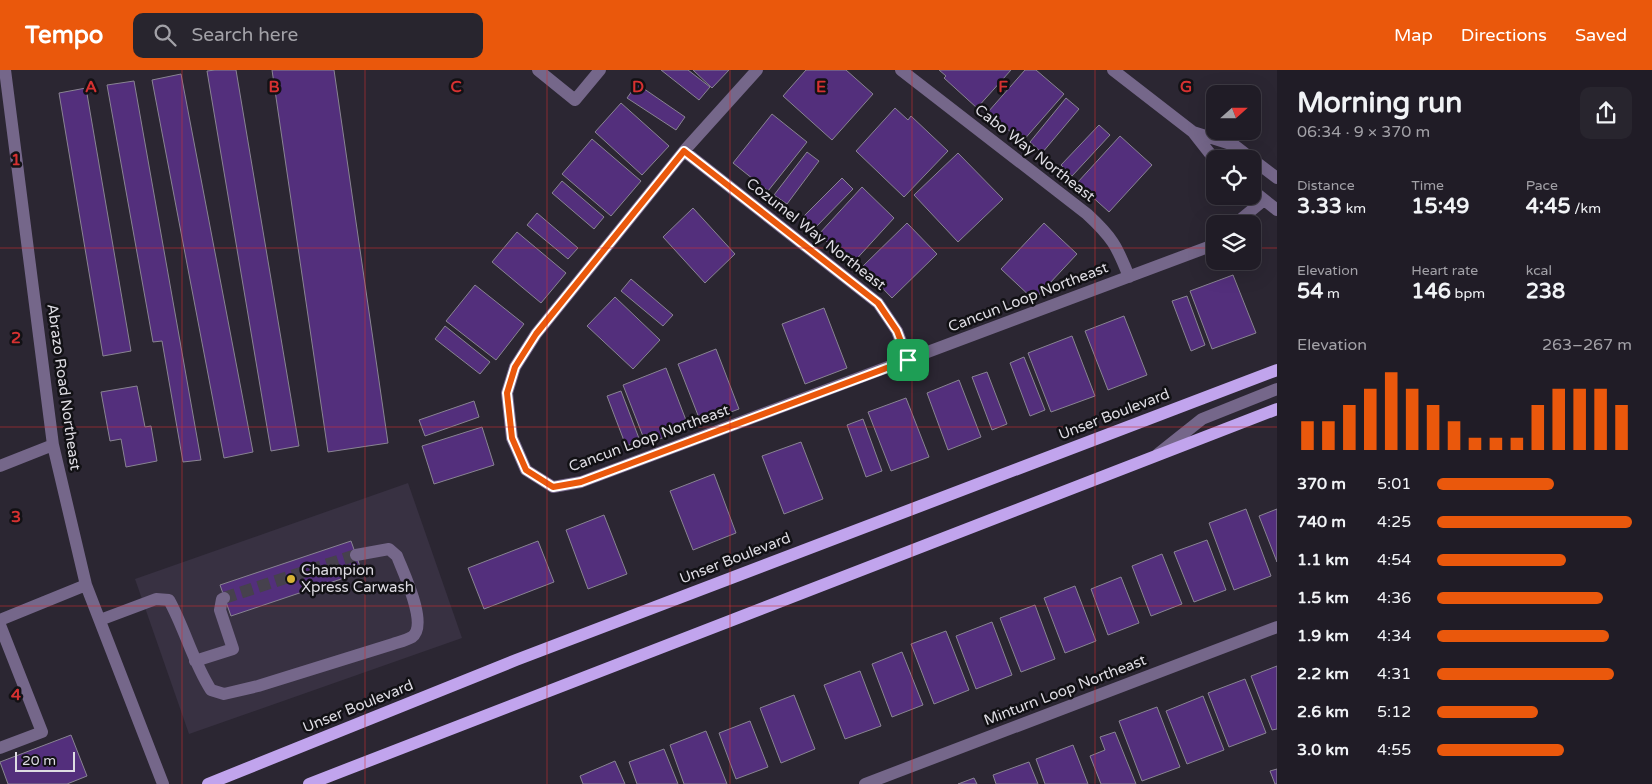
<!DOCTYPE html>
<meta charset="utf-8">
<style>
:root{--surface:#201c26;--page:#28252e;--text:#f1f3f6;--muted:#a2a1a7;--line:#3d3a43;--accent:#ea580c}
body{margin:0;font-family:"Varela Round",sans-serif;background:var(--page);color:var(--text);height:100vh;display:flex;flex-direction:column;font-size:19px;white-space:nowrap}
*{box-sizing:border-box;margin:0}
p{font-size:16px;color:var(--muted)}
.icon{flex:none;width:28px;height:28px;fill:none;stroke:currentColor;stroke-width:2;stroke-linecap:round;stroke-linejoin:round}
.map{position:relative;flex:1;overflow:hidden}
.panel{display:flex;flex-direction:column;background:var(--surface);width:375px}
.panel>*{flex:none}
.needle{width:32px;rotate:69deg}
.controls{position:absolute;left:1206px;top:15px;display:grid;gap:10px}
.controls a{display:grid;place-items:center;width:55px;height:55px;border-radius:10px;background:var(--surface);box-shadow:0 5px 20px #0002,0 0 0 1px var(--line);font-size:25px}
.scale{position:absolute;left:15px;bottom:12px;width:60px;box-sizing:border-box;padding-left:5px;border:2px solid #dedce3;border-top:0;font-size:14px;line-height:18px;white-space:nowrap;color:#dedce3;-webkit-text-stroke:4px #121115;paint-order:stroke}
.pin{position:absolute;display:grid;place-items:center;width:42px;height:42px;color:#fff;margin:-21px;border-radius:10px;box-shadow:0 2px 8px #0006}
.round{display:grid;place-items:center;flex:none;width:52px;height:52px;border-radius:10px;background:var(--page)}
.headline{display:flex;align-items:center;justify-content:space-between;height:85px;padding:0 20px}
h1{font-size:28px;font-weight:800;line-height:38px}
.metrics{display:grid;grid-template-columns:repeat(3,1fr);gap:8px;height:85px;padding:5px 20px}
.metrics div{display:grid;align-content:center}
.metrics b{font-size:21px;font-weight:800}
.metrics small{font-size:14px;font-weight:400}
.metrics p{font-size:14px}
.chart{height:140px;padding:10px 20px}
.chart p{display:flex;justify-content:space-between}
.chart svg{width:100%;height:90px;margin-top:5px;stroke:var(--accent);stroke-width:6}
ul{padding:0 20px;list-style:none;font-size:16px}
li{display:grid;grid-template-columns:80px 60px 1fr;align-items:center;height:38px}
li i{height:12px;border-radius:6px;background:var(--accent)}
header{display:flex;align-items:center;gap:30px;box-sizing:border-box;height:70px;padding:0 25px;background:var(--accent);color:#fff}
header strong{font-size:24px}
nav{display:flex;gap:28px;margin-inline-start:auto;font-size:18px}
.search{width:350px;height:45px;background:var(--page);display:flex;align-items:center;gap:12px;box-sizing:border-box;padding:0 18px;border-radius:10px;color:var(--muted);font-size:19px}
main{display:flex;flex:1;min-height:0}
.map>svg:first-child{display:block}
.built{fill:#383142}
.building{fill:#532f7c;stroke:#898492}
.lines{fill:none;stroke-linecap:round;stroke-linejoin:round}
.minor-tunnel{stroke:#46414d;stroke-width:12;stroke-dasharray:12 6;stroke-linecap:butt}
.minor{stroke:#75678a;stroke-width:12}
.major{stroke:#c1a4ed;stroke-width:12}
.route-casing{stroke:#fff;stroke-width:10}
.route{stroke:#ea580c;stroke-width:6}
.grid{fill:none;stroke:#d63131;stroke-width:1;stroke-opacity:0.55}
.poi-dot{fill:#d8b434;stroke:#121115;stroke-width:2}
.labels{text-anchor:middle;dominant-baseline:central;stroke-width:5;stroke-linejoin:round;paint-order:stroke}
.street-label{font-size:15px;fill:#dedce3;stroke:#121115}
.poi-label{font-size:15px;fill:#dedce3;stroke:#121115;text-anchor:start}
.grid-label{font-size:16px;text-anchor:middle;font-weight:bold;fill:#d63131;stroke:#121115;stroke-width:5;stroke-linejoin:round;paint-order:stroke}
</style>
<header>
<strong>Tempo</strong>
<div class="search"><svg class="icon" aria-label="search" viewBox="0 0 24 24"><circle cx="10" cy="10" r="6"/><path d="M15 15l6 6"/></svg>Search here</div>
<nav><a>Map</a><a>Directions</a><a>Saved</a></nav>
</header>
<main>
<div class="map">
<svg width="1277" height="714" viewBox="0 0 1277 714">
<rect width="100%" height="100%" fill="#2b2632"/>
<!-- built -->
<path class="built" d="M408,413L462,568L189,664L135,509Z"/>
<!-- building -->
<path class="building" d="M215,0H236L299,376L271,381L207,1Z
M272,0H334L388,373L328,382Z
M661,0H688L710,17L699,30Z
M693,0H729L712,18Z
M806,0H846L873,24L832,70L783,26Z
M939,0H1011L977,38L944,8L946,6Z
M1025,0H1036L1064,24L1022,72L988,42Z
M181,4L253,382L224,388L152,10Z
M134,11L201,390L183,392L162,271L153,272L107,15Z
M637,14L685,47L676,60L627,28Z
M86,18L131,281L103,286L59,23Z
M1066,28L1079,39L1042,83L1030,72Z
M621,33L669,76L642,105L595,62Z
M895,38L908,50L911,46L948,81L904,127L856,81Z
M772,44L807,72L768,121L733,93Z
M1099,55L1110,65L1072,106L1061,95Z
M1120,66L1152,95L1109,142L1077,113Z
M592,69L641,111L611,146L562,104Z
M807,82L819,91L787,134L774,125Z
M958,83L1003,129L958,172L914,125Z
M842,108L853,119L815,158L803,147Z
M562,111L604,147L594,159L552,123Z
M862,117L894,148L851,195L819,164Z
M693,138L735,184L705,213L663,167Z
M537,143L578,178L568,189L527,155Z
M907,153L937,184L892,228L862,197Z
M1044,153L1077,184L1034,230L1001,199Z
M517,162L566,203L541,233L492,192Z
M1233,205L1256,263L1212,279L1190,221Z
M631,209L673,245L663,256L621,221Z
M475,215L524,254L496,290L446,251Z
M1187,226L1205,275L1191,281L1172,231Z
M615,227L660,270L633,299L587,256Z
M824,238L847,298L805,314L782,254Z
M1124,246L1147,305L1108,320L1085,261Z
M445,256L490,292L480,304L435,269Z
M1072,266L1095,326L1051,342L1028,283Z
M716,279L739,339L701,353L678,294Z
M1024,287L1045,340L1030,346L1010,293Z
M666,298L689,358L646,374L623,315Z
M987,302L1007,354L992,360L972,307Z
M959,310L981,367L948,380L927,323Z
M137,316L145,357L151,356L157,391L126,397L121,369L110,371L101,322Z
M621,321L640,371L626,376L607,326Z
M906,328L929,387L891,401L868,342Z
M474,331L479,347L425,366L419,350Z
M863,349L882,401L866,407L847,355Z
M482,357L494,395L434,414L422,376Z
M801,372L823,429L784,444L762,386Z
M714,404L736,463L693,480L670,421Z
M1246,439L1271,506L1234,520L1209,453Z
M1277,439V492L1259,446Z
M604,445L627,504L588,519L566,460Z
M1207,470L1226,520L1194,532L1174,482Z
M351,471L362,502L231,546L220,515Z
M538,471L554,512L484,539L468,498Z
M1162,484L1182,534L1151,546L1132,496Z
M1121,507L1139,553L1108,565L1091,519Z
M1075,516L1096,571L1065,583L1044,528Z
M1035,535L1055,589L1021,602L1000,548Z
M992,552L1012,605L976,619L956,566Z
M946,561L969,620L934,634L911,574Z
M902,582L923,635L892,647L872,594Z
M1277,596V659L1272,660L1251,606Z
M860,601L881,656L845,669L824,615Z
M1245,609L1266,663L1229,677L1208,623Z
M794,625L815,679L781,693L760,638Z
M1203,626L1224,680L1187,694L1166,641Z
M1157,637L1180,697L1142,711L1119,651Z
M750,651L768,697L736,709L719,663Z
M706,661L727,714H684L670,675Z
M1115,662L1136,714H1101L1090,686L1105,680L1100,667Z
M71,665L87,706L67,714H8L0,692Z
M1073,675L1088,714H1045L1036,689Z
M664,679L678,714H637L629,692Z
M615,691L625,714H583L580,706Z
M1029,692L1038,714H996L993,705Z
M1277,699V714H1275L1270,701Z
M974,708L977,714H958Z"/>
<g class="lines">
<!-- minor-tunnel -->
<path class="minor-tunnel" d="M224,528L356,485"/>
<!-- minor -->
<path class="minor" d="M5,0L53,375L86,515L163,714
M538,0L575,30L600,0
M757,0L684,81L536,264L515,297L507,323L512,368L526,400L553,417L581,412L1208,177L1215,171
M901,0L1087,144C1112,167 1117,176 1129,207
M1113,0L1193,62L1215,90
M1193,62L1234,75L1252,89
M684,81L878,233L897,261L908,290
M1252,89L1277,108
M1252,120L1277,140
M1235,154L1264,130
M1158,384L1202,349L1277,319
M0,396L53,375
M0,550L86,515
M100,550L156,529L169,530C185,559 193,592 211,620L224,624L258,616L393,574C399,572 407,570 412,567C429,555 403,502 397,486L389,479L356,485
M0,555L42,662L0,678
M195,591L233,579L220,540L222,529L224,528
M865,714L1277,557"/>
<!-- major -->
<path class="major" d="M208,714L516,590L1277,300
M309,714L1277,339"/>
</g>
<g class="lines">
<!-- route casing -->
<g class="route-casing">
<path id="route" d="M684,81L878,233L897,261L908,290L581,412L553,417L526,400L512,368L507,323L515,297L536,264Z"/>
</g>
<!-- route -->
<use href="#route" class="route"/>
</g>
<!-- grid -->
<path class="grid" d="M182,0V714M365,0V714M547,0V714M730,0V714M912,0V714M1095,0V714M0,178H1215M1252,178H1277M0,357H1277M0,536H1277"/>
<!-- markers -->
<circle class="poi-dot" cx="291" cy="509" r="5"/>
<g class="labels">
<!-- street labels -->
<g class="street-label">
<text transform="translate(1035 83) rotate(38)">Cabo Way Northeast</text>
<text transform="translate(816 164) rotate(38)">Cozumel Way Northeast</text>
<text transform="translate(1028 227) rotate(-21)">Cancun Loop Northeast</text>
<text transform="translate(64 317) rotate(82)">Abrazo Road Northeast</text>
<text transform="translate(1114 344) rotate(-21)">Unser Boulevard</text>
<text transform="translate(649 368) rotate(-20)">Cancun Loop Northeast</text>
<text transform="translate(735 488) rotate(-21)">Unser Boulevard</text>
<text transform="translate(1065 620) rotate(-21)">Minturn Loop Northeast</text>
<text transform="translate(358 636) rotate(-22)">Unser Boulevard</text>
</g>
<!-- poi labels -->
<g class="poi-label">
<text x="301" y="500">Champion<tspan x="301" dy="17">Xpress Carwash</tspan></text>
</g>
</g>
<g class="grid-label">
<text x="91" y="22">A</text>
<text x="274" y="22">B</text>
<text x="456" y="22">C</text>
<text x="638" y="22">D</text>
<text x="821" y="22">E</text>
<text x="1003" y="22">F</text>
<text x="1186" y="22">G</text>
<text x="16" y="95">1</text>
<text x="16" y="273">2</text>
<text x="16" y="452">3</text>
<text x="16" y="630">4</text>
</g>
</svg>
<div class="controls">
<a><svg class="needle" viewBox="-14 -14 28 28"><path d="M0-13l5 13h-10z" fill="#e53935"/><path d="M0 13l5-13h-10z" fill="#a2a1a7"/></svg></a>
<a><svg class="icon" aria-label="locate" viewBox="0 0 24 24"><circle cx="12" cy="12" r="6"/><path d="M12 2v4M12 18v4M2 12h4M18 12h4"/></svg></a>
<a><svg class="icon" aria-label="layers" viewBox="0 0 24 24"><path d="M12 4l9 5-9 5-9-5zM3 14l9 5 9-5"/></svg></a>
</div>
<div class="scale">20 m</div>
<div class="pin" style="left:908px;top:290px;background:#1e9e55"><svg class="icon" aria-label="arrive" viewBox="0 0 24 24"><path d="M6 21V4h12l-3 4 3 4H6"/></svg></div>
</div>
<section class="panel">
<div class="headline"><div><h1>Morning run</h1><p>06:34 · 9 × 370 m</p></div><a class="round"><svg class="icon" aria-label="share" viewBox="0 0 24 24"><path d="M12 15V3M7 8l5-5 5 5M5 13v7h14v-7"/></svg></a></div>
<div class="metrics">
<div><p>Distance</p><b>3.33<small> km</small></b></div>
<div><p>Time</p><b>15:49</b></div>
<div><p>Pace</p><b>4:45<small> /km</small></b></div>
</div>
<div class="metrics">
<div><p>Elevation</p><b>54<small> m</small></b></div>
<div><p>Heart rate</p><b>146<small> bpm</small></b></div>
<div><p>kcal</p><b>238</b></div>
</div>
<div class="chart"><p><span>Elevation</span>263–267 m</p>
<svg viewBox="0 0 160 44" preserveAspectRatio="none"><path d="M5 44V30M15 44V30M25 44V22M35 44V14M45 44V6M55 44V14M65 44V22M75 44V30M85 44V38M95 44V38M105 44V38M115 44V22M125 44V14M135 44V14M145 44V14M155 44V22"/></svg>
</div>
<ul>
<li><b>370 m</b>5:01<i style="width:60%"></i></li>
<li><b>740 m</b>4:25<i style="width:100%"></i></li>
<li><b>1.1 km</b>4:54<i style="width:66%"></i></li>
<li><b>1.5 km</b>4:36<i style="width:85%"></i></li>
<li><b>1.9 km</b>4:34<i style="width:88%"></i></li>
<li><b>2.2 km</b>4:31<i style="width:91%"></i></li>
<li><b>2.6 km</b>5:12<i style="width:52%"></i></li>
<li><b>3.0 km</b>4:55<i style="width:65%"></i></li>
</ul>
</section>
</main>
